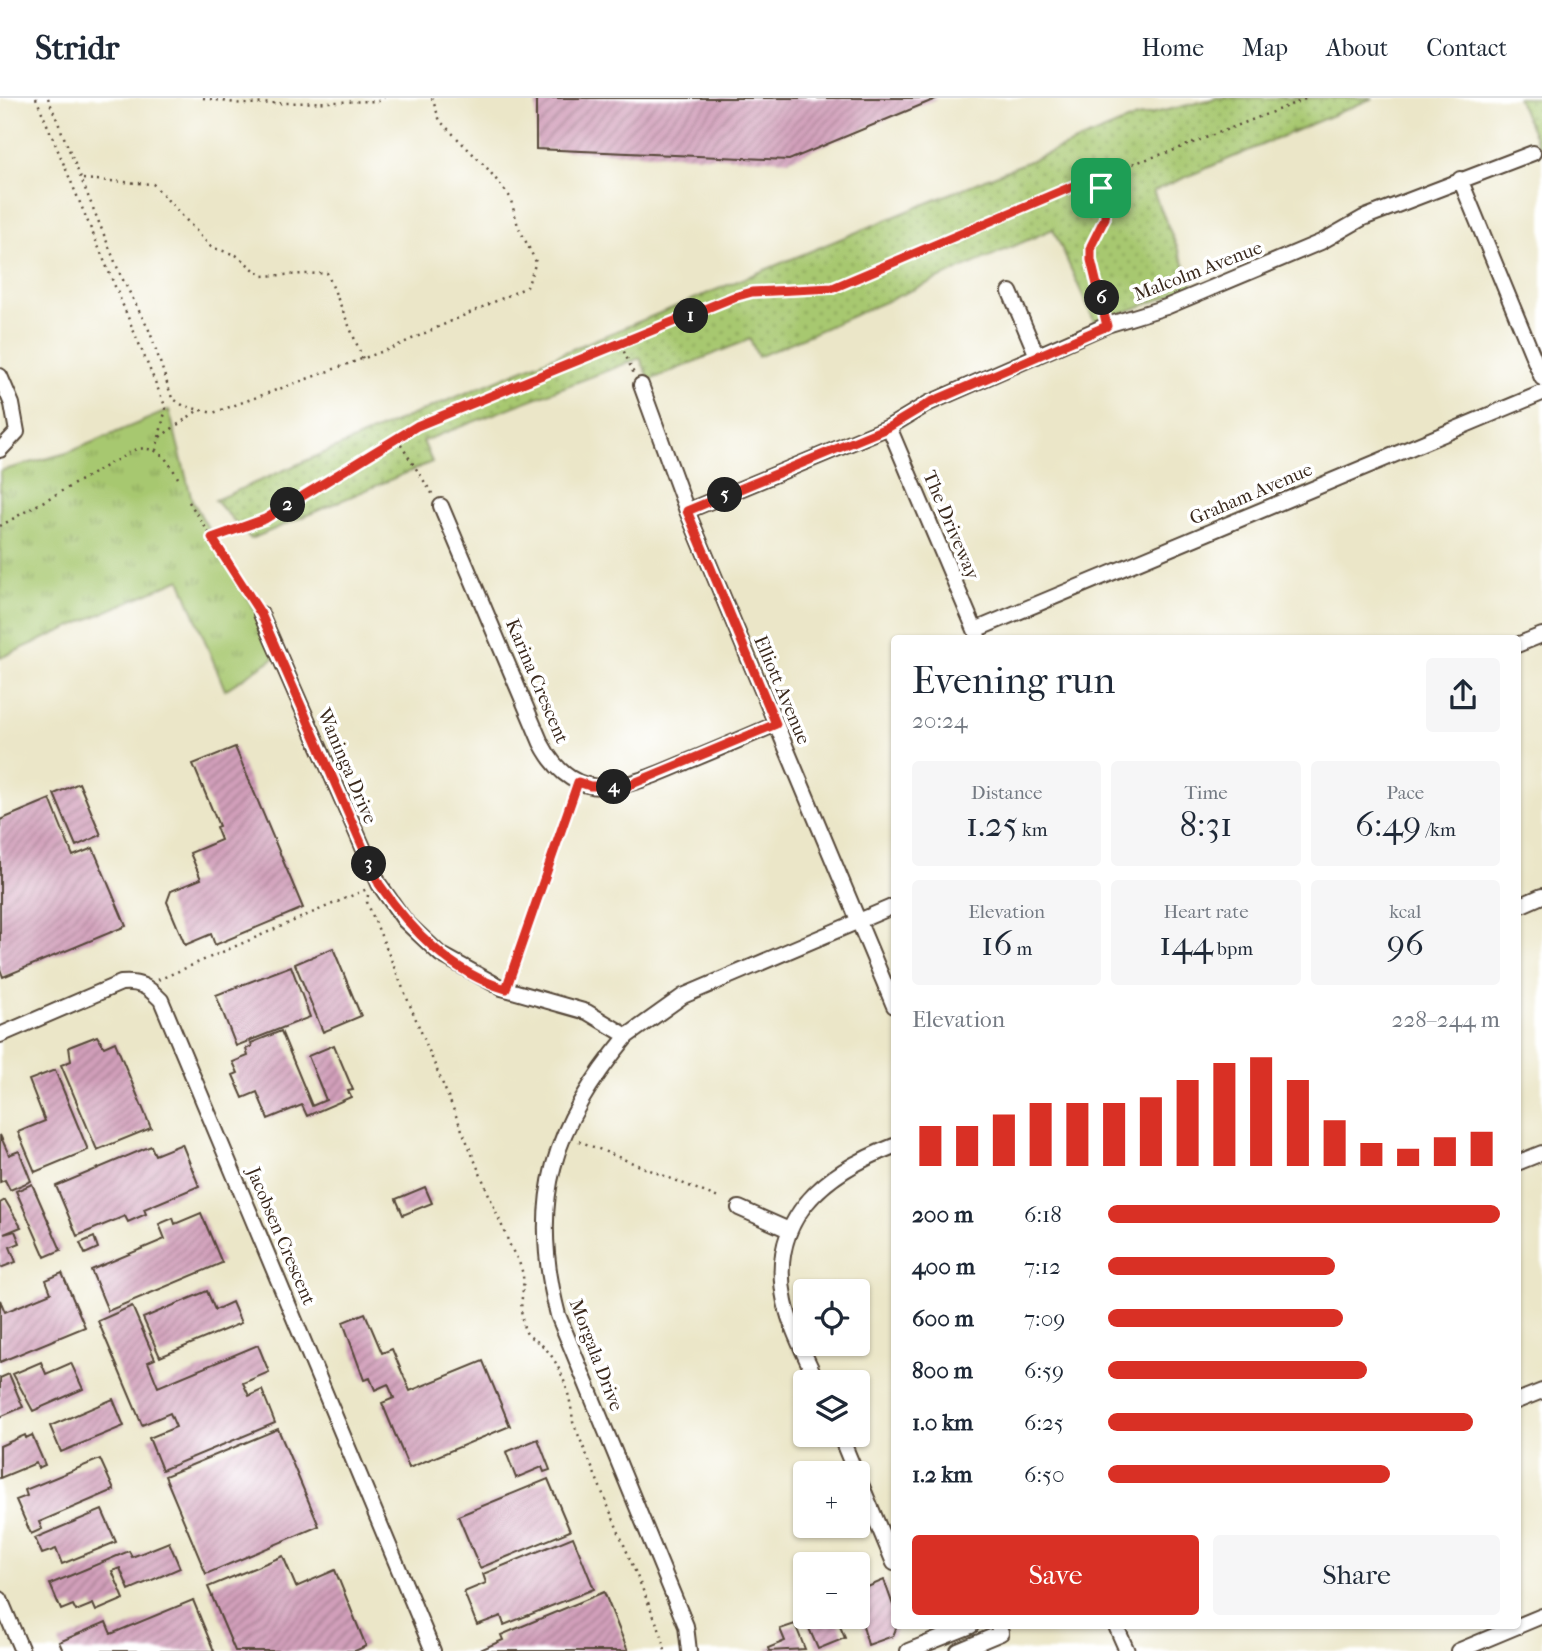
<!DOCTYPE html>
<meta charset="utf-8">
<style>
:root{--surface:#fff;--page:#f6f6f7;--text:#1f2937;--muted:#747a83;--line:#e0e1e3;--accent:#d93025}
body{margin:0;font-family:"IM FELL French Canon",serif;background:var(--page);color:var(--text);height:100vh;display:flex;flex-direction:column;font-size:26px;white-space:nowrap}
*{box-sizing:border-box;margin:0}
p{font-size:23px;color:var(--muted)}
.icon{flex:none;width:38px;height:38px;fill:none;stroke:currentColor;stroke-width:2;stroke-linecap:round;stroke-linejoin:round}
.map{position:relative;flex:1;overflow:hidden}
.side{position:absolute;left:891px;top:537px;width:630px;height:994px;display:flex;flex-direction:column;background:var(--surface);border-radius:7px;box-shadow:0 2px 5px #0004}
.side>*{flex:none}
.tools{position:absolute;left:793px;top:1181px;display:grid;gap:14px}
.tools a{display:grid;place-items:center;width:77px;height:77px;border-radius:7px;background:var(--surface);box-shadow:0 2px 5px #0004;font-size:35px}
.pin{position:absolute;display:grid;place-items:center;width:60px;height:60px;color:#fff;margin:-30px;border-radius:14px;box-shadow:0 4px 10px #0006}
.km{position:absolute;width:35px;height:35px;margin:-18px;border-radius:50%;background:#222;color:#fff;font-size:19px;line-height:35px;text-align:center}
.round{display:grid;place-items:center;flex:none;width:74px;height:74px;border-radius:7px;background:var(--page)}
.headline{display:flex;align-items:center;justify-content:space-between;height:119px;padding:0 21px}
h1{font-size:38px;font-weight:600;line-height:52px}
.figures{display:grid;grid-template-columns:repeat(3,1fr);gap:10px;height:119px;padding:7px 21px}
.figures div{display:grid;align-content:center;border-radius:7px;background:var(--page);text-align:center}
.figures b{font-size:35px;font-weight:600}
.figures small{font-size:19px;font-weight:400}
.figures p{font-size:19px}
.chart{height:196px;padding:14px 21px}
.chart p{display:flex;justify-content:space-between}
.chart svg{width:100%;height:126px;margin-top:7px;stroke:var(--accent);stroke-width:6}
.primary-button{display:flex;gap:14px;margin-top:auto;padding:14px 21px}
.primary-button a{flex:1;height:80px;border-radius:7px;background:var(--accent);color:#fff;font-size:28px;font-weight:600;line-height:80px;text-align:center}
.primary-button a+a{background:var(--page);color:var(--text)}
ul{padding:0 21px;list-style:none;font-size:23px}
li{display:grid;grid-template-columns:112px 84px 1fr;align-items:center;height:52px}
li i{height:18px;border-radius:9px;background:var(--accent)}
header{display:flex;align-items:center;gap:42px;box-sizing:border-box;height:98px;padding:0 35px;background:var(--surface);border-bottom:2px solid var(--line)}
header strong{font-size:33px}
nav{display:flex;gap:38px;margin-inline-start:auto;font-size:24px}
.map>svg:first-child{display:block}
.grass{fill:url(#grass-tufts);stroke:#717947;stroke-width:2}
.park{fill:url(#park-dots);stroke:#717947;stroke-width:2}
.building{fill:url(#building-hatch)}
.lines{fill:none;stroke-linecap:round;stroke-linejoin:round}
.minor-casing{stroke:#554638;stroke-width:18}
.path{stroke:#554638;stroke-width:2.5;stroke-dasharray:2 5;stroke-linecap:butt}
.minor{stroke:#fff;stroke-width:14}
.route-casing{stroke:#fff;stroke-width:14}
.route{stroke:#d93025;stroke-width:9}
.labels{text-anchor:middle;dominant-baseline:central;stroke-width:7;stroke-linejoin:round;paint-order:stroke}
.street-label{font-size:19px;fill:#3b2a1e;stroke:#fff}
</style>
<header>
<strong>Stridr</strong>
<nav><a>Home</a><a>Map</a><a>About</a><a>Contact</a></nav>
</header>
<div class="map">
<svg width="1542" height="1553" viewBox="0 0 1542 1553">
<defs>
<pattern id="grass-tufts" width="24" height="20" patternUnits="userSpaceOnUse" patternTransform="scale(1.75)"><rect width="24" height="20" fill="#a7c870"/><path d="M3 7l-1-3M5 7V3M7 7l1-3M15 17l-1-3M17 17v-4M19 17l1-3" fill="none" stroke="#89a35b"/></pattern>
<pattern id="park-dots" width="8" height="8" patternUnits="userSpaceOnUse" patternTransform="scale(1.75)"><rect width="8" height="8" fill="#a7c870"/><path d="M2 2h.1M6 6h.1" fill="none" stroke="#89a35b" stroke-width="1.8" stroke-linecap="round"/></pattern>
<pattern id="building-hatch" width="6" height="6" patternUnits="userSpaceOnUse" patternTransform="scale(1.75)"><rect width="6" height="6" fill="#d19fba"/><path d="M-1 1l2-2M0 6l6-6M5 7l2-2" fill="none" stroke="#ab8297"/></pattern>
</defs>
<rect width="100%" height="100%" fill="#fff"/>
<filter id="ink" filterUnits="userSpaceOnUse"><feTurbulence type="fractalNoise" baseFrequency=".0143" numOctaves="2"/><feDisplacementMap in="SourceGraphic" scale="14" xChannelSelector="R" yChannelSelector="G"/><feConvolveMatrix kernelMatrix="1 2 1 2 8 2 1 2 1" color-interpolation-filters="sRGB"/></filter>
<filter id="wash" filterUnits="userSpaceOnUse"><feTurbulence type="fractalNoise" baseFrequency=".00686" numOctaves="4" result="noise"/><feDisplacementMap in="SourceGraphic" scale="28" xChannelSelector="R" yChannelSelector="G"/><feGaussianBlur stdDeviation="1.57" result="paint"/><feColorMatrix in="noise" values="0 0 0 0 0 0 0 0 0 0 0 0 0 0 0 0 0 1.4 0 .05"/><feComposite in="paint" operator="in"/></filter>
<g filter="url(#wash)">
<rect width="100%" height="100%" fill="#ebe6c8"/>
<!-- grass -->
<path class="grass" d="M169,312L192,402L280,556L225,592L180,481L0,560V373L67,355Z"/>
<!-- park -->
<path class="park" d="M1217,0H1373L1153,93L1194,189L1095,225L1053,131L758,259L750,241L650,282L640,260L423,343L432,364L251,441L215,402L405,320L1134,20Z
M1517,0H1542V55Z"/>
<g id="blocks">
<!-- building -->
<path class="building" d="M536,0H938L789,62L536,51Z
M235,649L303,810L215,847L211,836L185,847L167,804L171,793L201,781L190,755L221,742L216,729L219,728L193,666Z
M79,685L101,737L76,748L54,696Z
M50,701L73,758L93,750L126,828L3,879L0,871V722Z
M333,850L361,918L323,934L295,866Z
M291,868L310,919L236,948L216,897Z
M281,933L312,1008L326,1002L308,958L334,947L353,992L348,993L351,999L307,1018L302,1007L268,1021L257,994L243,1000L233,977L238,975L233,964L248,958L246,951L252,948L251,945Z
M97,938L104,949L115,944L151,1030L97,1052L61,967L71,963L69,949Z
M55,972L88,1052L35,1074L18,1034L45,1023L29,982Z
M0,1037L9,1057L19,1053L31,1083L10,1092L5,1082L0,1084Z
M182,1046L199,1088L144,1111L146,1116L128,1124L125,1118L77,1138L56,1088L151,1048L155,1057Z
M32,1086L61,1152L45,1159L16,1093Z
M425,1089L432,1105L403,1117L396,1101Z
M5,1102L21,1129L4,1136L15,1133L20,1145L10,1149L16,1164L0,1170V1105Z
M201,1115L222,1165L108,1213L91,1172L165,1141L159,1126L173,1120L175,1126Z
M94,1139L98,1150L85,1156L80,1145Z
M62,1175L85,1229L0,1264V1202L5,1214L51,1195L46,1182Z
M207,1193L215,1212L232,1204L241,1225L160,1259L143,1220Z
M132,1208L155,1261L148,1264L158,1289L258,1247L269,1274L243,1285L249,1298L262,1292L275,1325L162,1372L149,1340L176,1329L170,1315L142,1327L98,1223Z
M365,1215L382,1255L392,1251L410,1293L483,1263L510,1328L409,1370L382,1305L394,1300L388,1286L375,1292L370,1280L364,1282L343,1224Z
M41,1264L46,1276L71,1265L83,1291L33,1313L13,1276Z
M9,1276L23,1309L0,1319V1280Z
M113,1301L124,1328L61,1354L50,1328Z
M278,1331L319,1428L206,1476L165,1378Z
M25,1337L26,1340L32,1337L45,1367L38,1370L36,1365L0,1380V1348Z
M538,1341L550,1372L544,1374L542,1369L516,1380L506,1354Z
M100,1361L114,1392L39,1424L42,1431L31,1436L16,1402L27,1398L25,1392Z
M548,1381L570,1433L480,1470L458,1418Z
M102,1412L116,1444L62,1466L56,1451L42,1456L35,1440Z
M573,1439L594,1491L504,1527L501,1518L477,1527L464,1494L486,1485L483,1476Z
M169,1444L180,1470L129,1492L120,1470L112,1473L124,1501L96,1513L93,1506L76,1513L73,1507L61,1512L50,1486L129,1453L132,1459Z
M283,1458L296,1489L335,1472L366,1548L355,1553H235L208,1489Z
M884,1482L894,1510V1528H897L893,1538L868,1547L858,1509V1493Z
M604,1494L628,1553H478L503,1542L501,1537Z
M193,1502L214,1553H63L59,1544L106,1524L111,1536Z
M830,1519H836L845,1540L818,1551L808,1528Z
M795,1526L805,1551L769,1553L768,1550L785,1543L780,1531Z"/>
</g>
</g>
<g filter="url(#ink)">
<use href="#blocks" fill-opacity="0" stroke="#554638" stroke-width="2"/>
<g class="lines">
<!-- minor casing -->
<g class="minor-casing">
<path id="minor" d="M1460,81L1542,280
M1010,194L1037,258
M0,278L12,306L17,334L0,352
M641,287L687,413L894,908
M889,329L978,539
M441,408L541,645C576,713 630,688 686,664C716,652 746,639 776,626
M687,413L889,329L929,305L1107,227L1166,209L1321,144L1363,120L1533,55
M261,516L379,786L405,823L440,856L502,890L587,914L627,938L683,898L894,808
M975,532L1542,295
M1517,547L1542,537
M1517,809L1542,798
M0,937L121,885C140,883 148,889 161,902L433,1553
M627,938C553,1028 528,1102 558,1217L686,1528L689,1553
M1517,1065L1542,1055
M739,1110L789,1132
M817,1284C806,1258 791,1232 785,1204C767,1121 824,1075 894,1048
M1517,1303L1542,1293
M840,1337L856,1376
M858,1379L894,1465
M0,1501L22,1553
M1116,1528L1127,1553
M908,1553L971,1528
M958,1553L1001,1535L998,1528
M1458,1553L1542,1518"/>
</g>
<!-- path -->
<path class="path" d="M36,0L166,310L156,352
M48,0L120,176L150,234L172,300L184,308L213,315L392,250L527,189L536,164L518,128L510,99L487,70L440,23L432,0
M203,0L242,6L379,3L384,0
M1097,77L1105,105V120L1091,148V162L1103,214
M83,81L153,86L211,149L236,157L262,178L327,175L363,261
M621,247L634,276
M160,339L197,313
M397,341L433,397
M189,404L254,504
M0,428L136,351C160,348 167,361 178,380
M212,440L265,421L417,328L734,199L752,194L833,189L1082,82L1172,53L1308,0
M368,797L367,804L512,1152C534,1185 516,1194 523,1226C526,1241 535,1240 544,1249C562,1267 571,1300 573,1324L662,1538L665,1553
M510,878L574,696
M158,882L367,791
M579,1043L721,1101"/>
<!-- minor -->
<use href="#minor" class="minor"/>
</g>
</g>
<g class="lines" filter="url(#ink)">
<!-- route casing -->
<g class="route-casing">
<path id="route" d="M1097,78L1105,105V120L1091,148V162L1107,228L929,305L889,329L687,413L776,626L627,688H590L578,684L506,891C450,874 411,832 379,786L261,516L212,440L265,421L417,328L734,199L752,194L833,190Z"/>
</g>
<!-- route -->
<use href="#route" class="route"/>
</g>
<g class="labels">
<!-- street labels -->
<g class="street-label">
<text transform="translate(1198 173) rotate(-21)">Malcolm Avenue</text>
<text transform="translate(1251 396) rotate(-23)">Graham Avenue</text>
<text transform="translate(951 427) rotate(67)">The Driveway</text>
<text transform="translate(537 583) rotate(67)">Karina Crescent</text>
<text transform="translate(782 592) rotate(67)">Elliott Avenue</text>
<text transform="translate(347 668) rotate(67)">Waninga Drive</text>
<text transform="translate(281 1138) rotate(67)">Jacobsen Crescent</text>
<text transform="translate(596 1257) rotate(69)">Morgala Drive</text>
</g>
</g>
</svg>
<div class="tools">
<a><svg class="icon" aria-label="locate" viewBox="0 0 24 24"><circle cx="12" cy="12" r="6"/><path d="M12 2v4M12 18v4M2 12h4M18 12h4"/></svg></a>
<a><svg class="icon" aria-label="layers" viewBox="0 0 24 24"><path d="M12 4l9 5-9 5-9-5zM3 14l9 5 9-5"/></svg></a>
<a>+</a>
<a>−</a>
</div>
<div class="pin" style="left:1101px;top:90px;background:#1e9e55"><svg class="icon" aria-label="arrive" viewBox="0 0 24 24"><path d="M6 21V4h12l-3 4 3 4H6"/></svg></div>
<b class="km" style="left:691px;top:218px">1</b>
<b class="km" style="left:288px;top:407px">2</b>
<b class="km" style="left:369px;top:766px">3</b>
<b class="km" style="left:614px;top:689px">4</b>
<b class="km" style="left:725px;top:397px">5</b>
<b class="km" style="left:1102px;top:200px">6</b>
<section class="side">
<div class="headline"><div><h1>Evening run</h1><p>20:24</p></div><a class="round"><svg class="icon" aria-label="share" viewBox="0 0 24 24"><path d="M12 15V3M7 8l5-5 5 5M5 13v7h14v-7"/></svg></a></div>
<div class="figures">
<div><p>Distance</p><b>1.25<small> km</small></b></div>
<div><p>Time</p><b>8:31</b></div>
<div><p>Pace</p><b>6:49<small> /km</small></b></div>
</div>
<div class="figures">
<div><p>Elevation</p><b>16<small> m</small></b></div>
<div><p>Heart rate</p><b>144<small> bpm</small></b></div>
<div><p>kcal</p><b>96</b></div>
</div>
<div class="chart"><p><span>Elevation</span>228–244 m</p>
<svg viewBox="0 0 160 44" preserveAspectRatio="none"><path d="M5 44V30M15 44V30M25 44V26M35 44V22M45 44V22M55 44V22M65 44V20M75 44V14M85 44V8M95 44V6M105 44V14M115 44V28M125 44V36M135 44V38M145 44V34M155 44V32"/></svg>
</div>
<ul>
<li><b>200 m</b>6:18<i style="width:100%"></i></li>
<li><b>400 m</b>7:12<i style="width:58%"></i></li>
<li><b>600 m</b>7:09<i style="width:60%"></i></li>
<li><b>800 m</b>6:59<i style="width:66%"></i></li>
<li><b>1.0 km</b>6:25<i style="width:93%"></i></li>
<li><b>1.2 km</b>6:50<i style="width:72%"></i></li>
</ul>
<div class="primary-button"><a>Save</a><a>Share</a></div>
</section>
</div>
